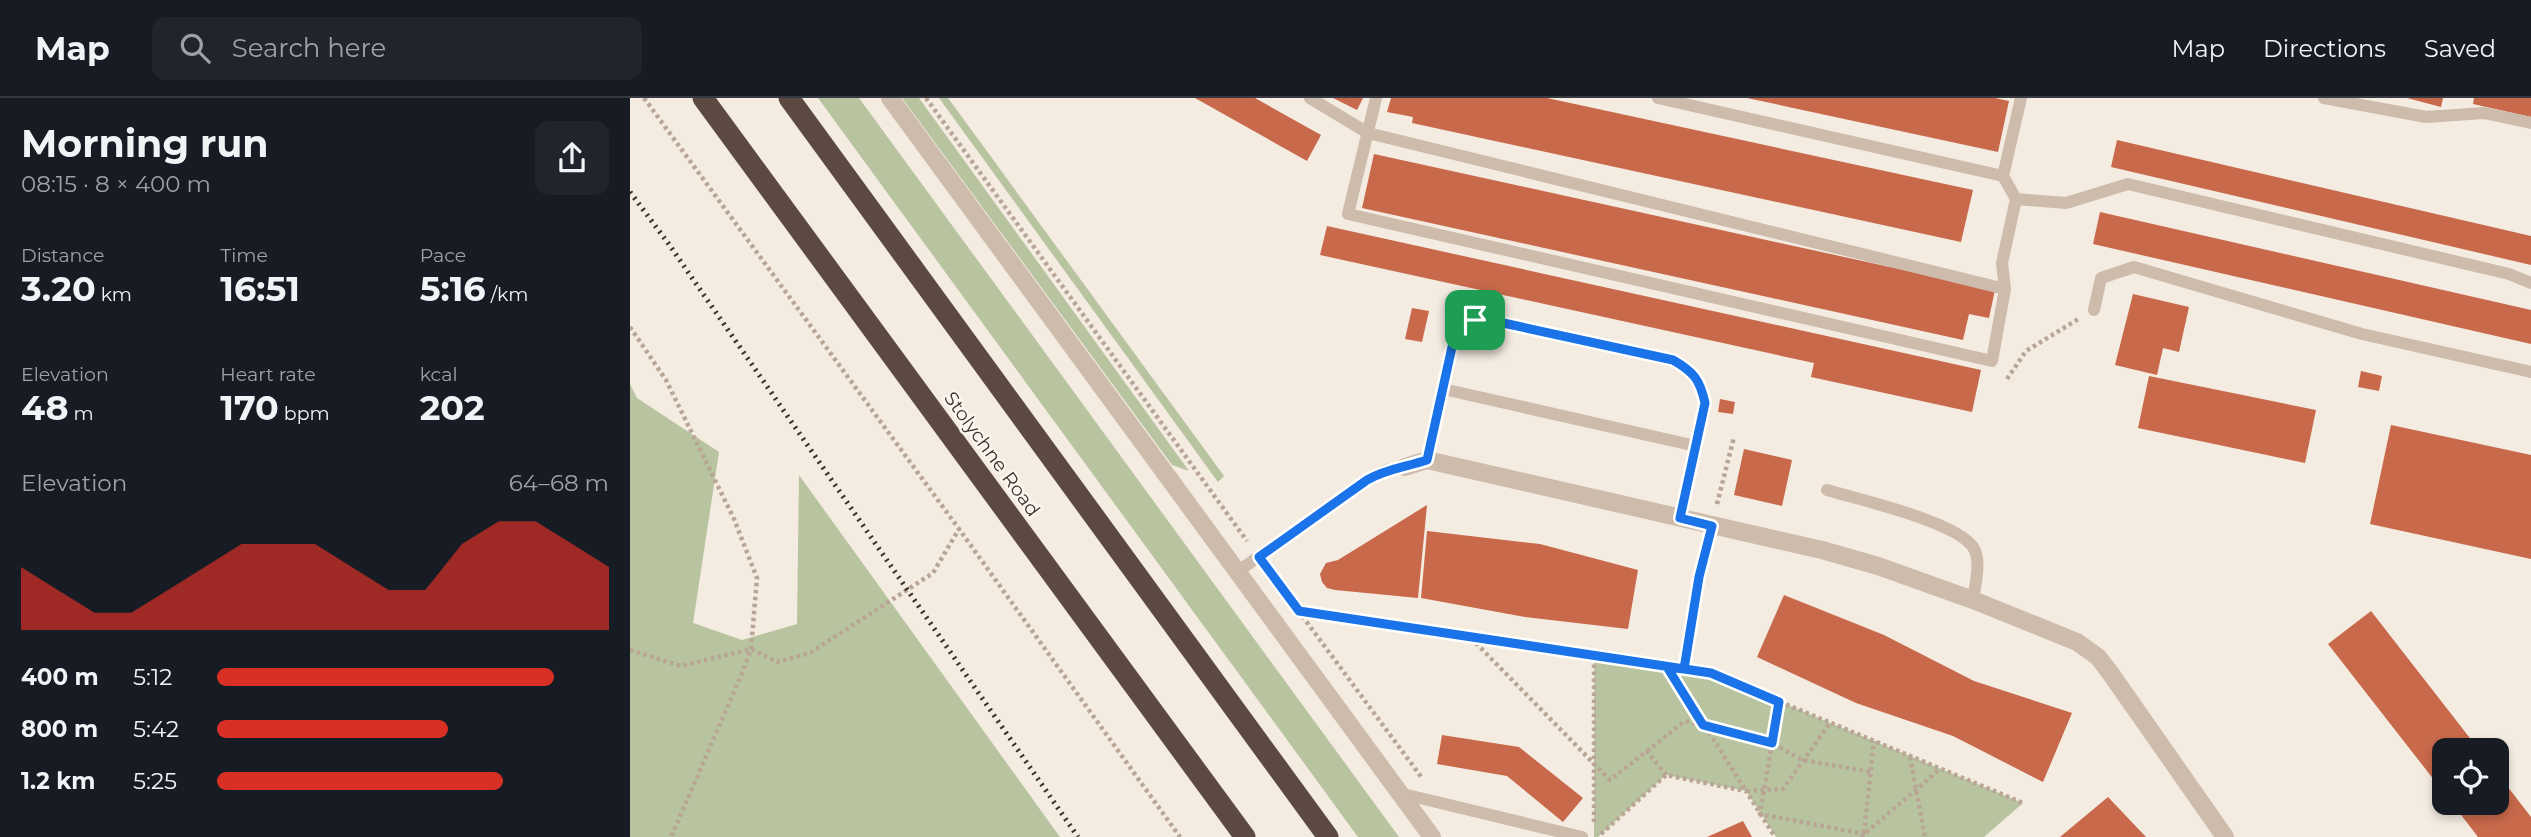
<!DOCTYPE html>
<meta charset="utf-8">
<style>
:root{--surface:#171b24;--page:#20242c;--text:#f1f3f6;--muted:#9ea1a6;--line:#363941;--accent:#d93025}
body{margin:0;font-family:Montserrat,sans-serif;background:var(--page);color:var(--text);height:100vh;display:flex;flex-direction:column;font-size:26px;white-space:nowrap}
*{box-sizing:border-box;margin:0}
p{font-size:23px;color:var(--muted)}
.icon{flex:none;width:38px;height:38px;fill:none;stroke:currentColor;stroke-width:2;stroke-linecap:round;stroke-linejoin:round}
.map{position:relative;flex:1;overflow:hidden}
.panel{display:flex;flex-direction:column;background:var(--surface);width:630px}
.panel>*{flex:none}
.tools{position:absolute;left:1802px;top:640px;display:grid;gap:14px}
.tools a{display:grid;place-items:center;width:77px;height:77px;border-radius:14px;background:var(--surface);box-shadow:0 4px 10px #0003;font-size:35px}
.pin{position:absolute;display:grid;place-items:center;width:60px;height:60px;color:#fff;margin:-30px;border-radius:14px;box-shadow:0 4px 10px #0006}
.round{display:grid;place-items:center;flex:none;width:74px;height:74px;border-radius:14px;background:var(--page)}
.summary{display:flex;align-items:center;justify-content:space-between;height:119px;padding:0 21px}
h1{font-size:38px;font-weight:700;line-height:52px}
.stats{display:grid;grid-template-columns:repeat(3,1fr);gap:10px;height:119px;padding:7px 21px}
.stats div{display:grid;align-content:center}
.stats b{font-size:35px;font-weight:700}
.stats small{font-size:19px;font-weight:400}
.stats p{font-size:19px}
.chart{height:196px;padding:14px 21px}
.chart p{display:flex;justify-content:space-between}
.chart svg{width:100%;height:126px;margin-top:7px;fill:var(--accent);opacity:.7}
ul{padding:0 21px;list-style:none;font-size:23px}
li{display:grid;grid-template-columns:112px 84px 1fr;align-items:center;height:52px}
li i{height:18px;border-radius:9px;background:var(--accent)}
header{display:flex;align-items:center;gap:42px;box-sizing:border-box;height:98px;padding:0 35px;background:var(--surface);border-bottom:2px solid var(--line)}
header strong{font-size:33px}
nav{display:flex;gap:38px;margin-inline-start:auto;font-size:24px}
.search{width:490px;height:63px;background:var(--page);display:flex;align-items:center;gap:18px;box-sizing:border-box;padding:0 24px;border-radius:14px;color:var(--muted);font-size:26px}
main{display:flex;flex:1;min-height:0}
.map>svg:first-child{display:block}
.green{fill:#b8c4a0}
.building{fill:#c8694b}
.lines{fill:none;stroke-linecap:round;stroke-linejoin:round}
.path{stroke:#b9a596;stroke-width:4.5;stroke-dasharray:3.5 3.5;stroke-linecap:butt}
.lane{stroke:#cdbbac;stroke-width:12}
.street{stroke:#cdbbac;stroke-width:18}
.highway{stroke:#5c4a42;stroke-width:21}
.rail{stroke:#3b302b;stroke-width:5;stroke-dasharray:2 5;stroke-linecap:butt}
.route-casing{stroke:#fff;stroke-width:14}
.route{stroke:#1a73e8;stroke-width:9}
.labels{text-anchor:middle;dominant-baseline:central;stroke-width:5;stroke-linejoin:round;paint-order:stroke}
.street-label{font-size:19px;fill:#3b302b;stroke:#fbf5ee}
</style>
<header>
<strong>Map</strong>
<div class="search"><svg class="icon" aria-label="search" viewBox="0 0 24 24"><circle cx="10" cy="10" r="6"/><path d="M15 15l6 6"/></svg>Search here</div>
<nav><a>Map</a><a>Directions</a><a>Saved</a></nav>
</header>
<main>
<section class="panel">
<div class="summary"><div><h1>Morning run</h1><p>08:15 · 8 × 400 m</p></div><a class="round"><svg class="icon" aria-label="share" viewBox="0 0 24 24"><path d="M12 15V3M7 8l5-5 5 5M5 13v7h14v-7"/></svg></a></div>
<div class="stats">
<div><p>Distance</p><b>3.20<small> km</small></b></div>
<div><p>Time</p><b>16:51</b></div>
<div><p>Pace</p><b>5:16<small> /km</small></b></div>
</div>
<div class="stats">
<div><p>Elevation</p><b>48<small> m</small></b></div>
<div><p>Heart rate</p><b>170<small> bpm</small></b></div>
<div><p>kcal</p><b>202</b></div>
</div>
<div class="chart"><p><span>Elevation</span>64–68 m</p>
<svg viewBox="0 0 160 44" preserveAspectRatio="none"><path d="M0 44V22L10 30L20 38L30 38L40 30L50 22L60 14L70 14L80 14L90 22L100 30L110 30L120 14L130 6L140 6L150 14L160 22V44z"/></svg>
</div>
<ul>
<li><b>400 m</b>5:12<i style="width:86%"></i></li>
<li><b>800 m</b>5:42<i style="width:59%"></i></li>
<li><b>1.2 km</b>5:25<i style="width:73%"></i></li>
</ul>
</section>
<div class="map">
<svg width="1901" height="739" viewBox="0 0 1901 739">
<rect width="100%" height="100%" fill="#f4ebe1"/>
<!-- green -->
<path class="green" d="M188,0H229L769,739H728Z
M272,0H289L559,373L542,367Z
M309,0H318L594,378L588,384Z
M0,286L7,300L89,354L63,525L112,542L167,526L169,377L430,739H0Z
M964,558L1081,575L1393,705L1354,739H1146L1116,693L1036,677L968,739H964Z"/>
<!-- building -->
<path class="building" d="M565,0H625L691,37L677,63Z
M703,0H733L727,12Z
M761,0H917L1343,92L1331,144L782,25L783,19L757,14Z
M1117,0H1365L1379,3L1368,54Z
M1777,0H1813L1811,9Z
M1844,0H1901V19L1843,6Z
M1487,42L1901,138V167L1481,69Z
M744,56L1365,192L1359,220L1339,216L1333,242L732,110Z
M1470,114L1901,212V246L1463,146Z
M697,128L1351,272L1342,314L1181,279L1184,265L690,157Z
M1503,196L1559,209L1549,254L1533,250L1527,277L1485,267Z
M782,210L799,213L792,244L775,241Z
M1731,273L1752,278L1749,293L1728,289Z
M1519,278L1686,312L1675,365L1508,330Z
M1090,301L1105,304L1103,316L1088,314Z
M1761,327L1901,357V461L1740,426Z
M1114,351L1162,362L1152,408L1104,397Z
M797,407L788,500L705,492L697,490L692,484L690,476L696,465L708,462Z
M797,433L910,446L1008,472L998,531L895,519L791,500Z
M1154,497L1254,537L1344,583L1442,615L1413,684L1323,638L1226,605L1127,559Z
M1741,513L1850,653H1815V696L1698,546Z
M812,637L889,649L953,700L933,724L877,678L807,666Z
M1867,675L1901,719V739H1848L1822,705H1867Z
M1478,699L1516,739H1430Z
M1113,723L1122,739H1077Z"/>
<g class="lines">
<!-- path -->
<path class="path" d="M14,0L329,431L550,739
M296,0L617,443
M0,229L36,282L104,421L127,480L121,551L113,573L41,739
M1377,281L1396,253L1450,220
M1087,406L1104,339
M639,473L792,680
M670,513L1081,575L1393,705
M841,540L980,682L1017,653L1036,677
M0,552L51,568L121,551L147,564L180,555L303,475L329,431
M1038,569L1116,693L1153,691L1200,625
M1054,571L1069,479L1077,448
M1149,604L1130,716L1234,736L1236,739
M1017,653L1055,623L1142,645L1172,662L1241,674
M1280,659L1295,739
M964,724V558
M1234,735L1244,643
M971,736L1036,677L1116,693L1145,739
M1231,739L1310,671"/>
<!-- lane -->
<path class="lane" d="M680,0L738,35L1375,191
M746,0L718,116L1362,263L1375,191L1372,165L1386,101L1373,78L1391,0
M1028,0L1373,78
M1694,0L1796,19L1854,15L1901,25
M1386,101L1436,105L1498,86L1879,176L1901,185
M1464,212L1471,180L1504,169L1732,236L1901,274
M813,291L1066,348
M797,362L824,240C835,221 843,222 864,223L1043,262C1064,274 1070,282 1075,305L1050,420
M1197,392C1230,402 1325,423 1343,449C1352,462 1345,487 1343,502
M607,474L737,382L756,372L775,369
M769,695L952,739"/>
<!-- street -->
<path class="street" d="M260,0L802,739
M775,369L797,362L1192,452L1248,468L1343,502L1447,544L1468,559L1481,576L1595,739"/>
<!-- highway -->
<path class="highway" d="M73,0L615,739
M159,0L698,739"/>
<!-- rail -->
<path class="rail" d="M0,94L38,145L448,739"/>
</g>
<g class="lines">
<!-- route casing -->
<g class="route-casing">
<path id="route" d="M845,222L831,228L824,240L797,362C776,369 756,371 737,382L629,459L669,513L1081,575L1149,604L1142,645L1073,627L1037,569L1054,571L1069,479L1082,428L1050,420L1075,305C1070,282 1064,274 1043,262L864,223L845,222"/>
</g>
<!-- route -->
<use href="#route" class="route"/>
</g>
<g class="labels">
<!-- street labels -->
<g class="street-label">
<text transform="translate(362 356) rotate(54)">Stolychne Road</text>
</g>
</g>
</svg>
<div class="tools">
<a><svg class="icon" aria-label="locate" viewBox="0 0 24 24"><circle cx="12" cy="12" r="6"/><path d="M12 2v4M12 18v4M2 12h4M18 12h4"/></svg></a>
</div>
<div class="pin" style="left:845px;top:222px;background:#1e9e55"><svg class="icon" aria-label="arrive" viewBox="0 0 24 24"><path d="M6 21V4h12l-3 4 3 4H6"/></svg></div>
</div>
</main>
